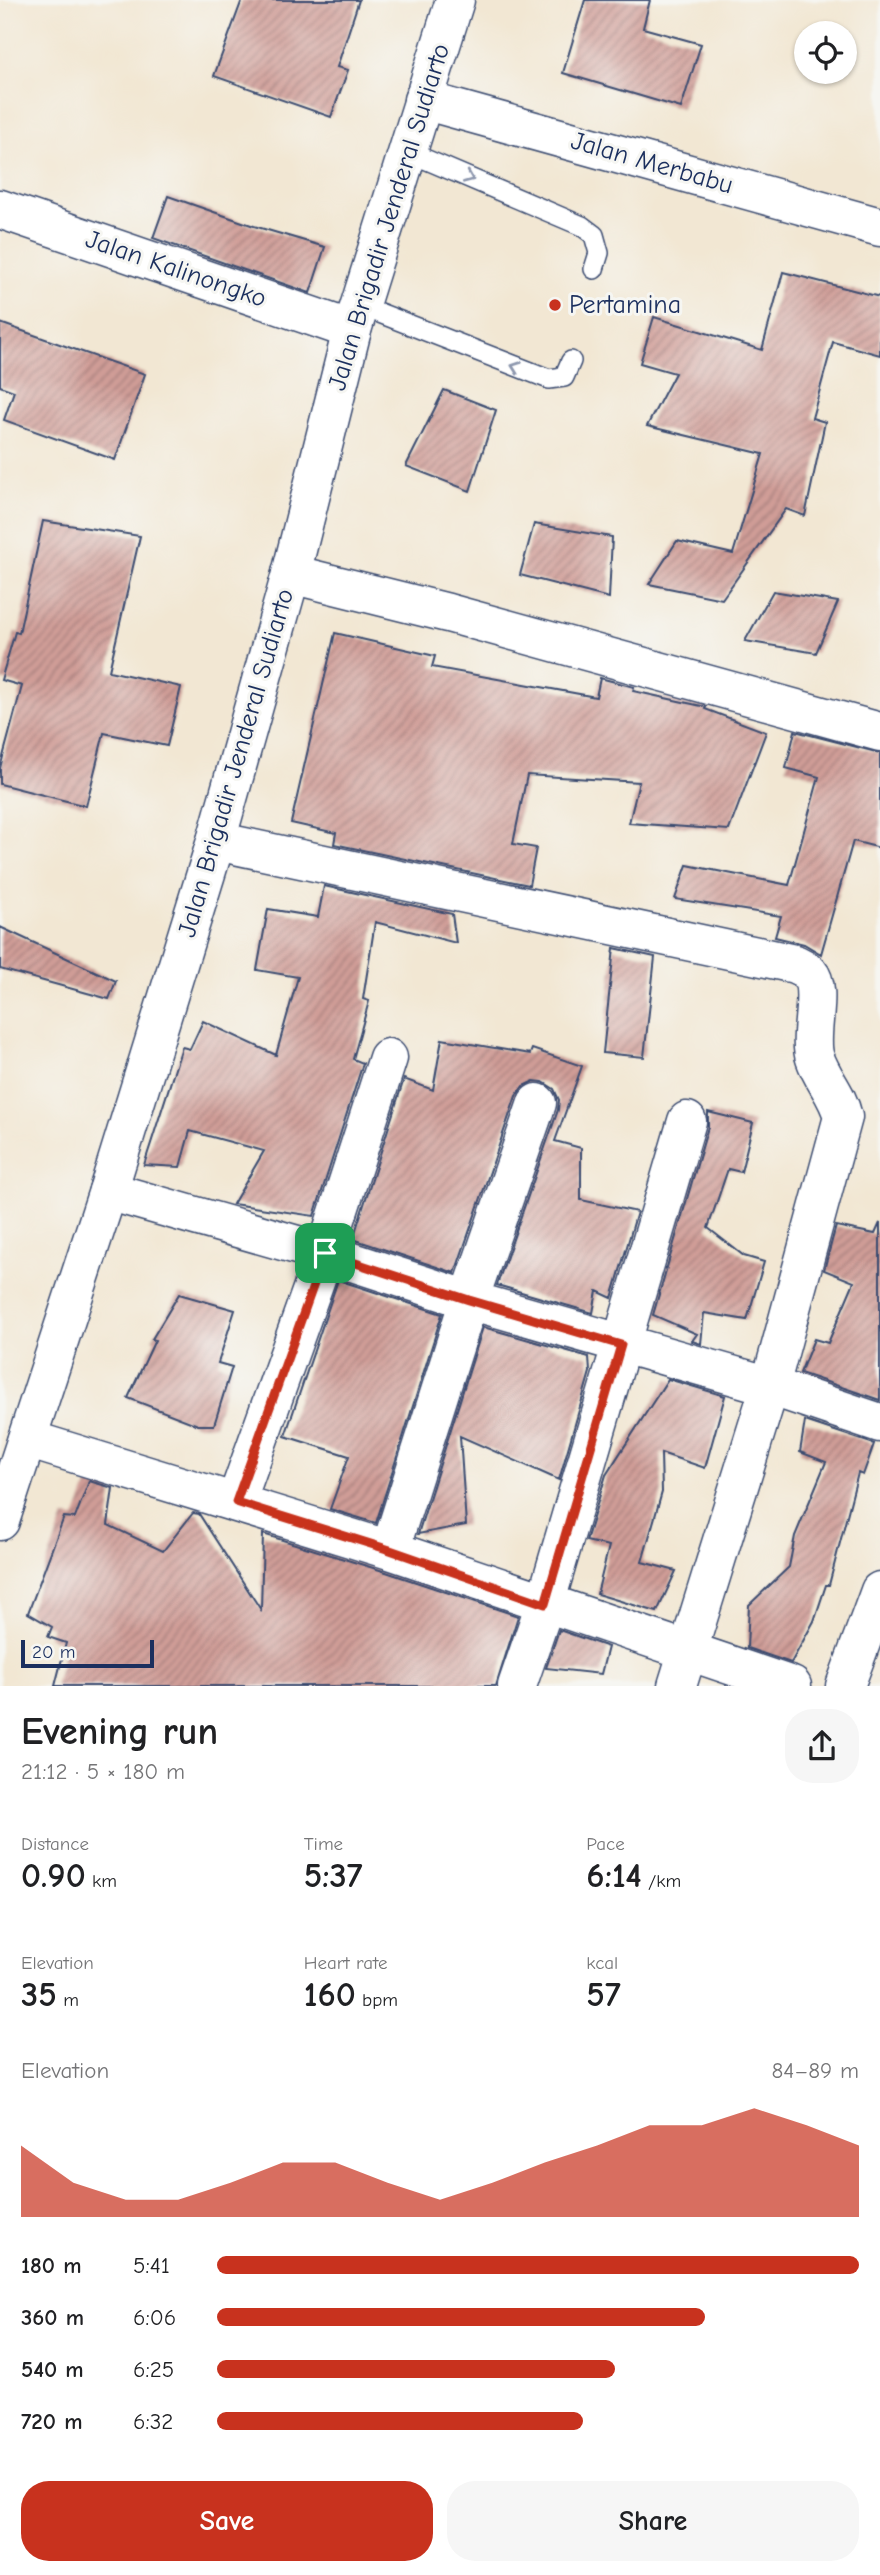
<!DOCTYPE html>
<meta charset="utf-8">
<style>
:root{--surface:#fff;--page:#f6f6f6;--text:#202124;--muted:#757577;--accent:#c8321e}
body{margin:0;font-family:"Comic Neue",sans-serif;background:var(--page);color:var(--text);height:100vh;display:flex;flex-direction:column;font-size:26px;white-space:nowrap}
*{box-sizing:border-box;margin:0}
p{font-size:23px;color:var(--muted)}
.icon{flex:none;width:38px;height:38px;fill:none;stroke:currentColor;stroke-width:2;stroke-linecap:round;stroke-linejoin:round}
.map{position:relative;height:1686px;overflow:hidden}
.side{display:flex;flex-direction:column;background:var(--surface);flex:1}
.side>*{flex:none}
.fabs{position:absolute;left:794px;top:21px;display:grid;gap:14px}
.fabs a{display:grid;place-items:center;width:63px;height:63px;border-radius:50%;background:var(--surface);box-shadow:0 2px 5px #0004;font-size:35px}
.scale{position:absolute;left:21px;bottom:18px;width:133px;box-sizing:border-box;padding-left:7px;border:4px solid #1b2f5e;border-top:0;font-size:19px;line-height:24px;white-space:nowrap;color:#1b2f5e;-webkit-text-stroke:5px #f6f6f2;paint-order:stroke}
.pin{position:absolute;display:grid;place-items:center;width:60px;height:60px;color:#fff;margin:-30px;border-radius:14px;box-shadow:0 4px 10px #0006}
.round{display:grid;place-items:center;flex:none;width:74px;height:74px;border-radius:28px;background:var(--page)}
.summary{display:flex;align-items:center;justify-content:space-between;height:119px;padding:0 21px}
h1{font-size:38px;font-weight:700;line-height:52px}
.figures{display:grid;grid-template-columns:repeat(3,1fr);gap:10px;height:119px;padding:7px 21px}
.figures div{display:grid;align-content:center}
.figures b{font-size:35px;font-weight:700}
.figures small{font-size:19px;font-weight:400}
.figures p{font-size:19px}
.chart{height:196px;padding:14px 21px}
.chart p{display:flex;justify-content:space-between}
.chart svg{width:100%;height:126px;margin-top:7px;fill:var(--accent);opacity:.7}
.primary-button{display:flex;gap:14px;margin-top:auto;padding:14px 21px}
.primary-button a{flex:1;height:80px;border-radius:28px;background:var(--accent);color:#fff;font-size:28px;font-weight:700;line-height:80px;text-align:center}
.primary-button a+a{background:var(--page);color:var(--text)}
ul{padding:0 21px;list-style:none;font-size:23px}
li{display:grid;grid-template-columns:112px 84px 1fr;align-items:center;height:52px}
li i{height:18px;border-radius:9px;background:var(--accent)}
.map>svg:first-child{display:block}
.building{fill:url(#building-hatch)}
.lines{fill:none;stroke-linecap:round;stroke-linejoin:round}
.service-casing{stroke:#3b4b70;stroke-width:22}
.minor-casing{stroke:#3b4b70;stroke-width:41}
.tertiary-casing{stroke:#3b4b70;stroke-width:41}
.service{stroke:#fff;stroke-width:19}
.minor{stroke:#fff;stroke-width:38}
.tertiary{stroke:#fff;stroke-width:38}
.oneway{stroke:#8d97ae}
.route-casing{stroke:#fff;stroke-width:14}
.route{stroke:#c8321e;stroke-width:9}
.poi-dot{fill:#c8321e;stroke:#f6f6f2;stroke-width:2.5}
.labels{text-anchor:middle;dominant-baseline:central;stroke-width:6;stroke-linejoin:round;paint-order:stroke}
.street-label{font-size:26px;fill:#1b2f5e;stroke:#f6f6f2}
.poi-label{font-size:26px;fill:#1b2f5e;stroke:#f6f6f2;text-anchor:start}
</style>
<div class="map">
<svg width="880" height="1686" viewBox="0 0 880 1686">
<defs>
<pattern id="building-hatch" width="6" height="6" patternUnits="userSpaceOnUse" patternTransform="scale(1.75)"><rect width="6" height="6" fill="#d09d97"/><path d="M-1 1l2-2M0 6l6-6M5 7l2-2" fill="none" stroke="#a8807e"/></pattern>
</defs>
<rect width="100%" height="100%" fill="#f6f6f2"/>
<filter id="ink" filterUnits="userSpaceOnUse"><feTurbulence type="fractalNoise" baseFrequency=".0143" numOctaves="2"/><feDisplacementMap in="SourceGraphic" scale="14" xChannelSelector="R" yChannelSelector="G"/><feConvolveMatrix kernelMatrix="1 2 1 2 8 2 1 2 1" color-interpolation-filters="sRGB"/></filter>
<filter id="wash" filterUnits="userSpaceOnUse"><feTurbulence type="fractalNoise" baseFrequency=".00686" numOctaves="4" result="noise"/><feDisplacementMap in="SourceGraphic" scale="28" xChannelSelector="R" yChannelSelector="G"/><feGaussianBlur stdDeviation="1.57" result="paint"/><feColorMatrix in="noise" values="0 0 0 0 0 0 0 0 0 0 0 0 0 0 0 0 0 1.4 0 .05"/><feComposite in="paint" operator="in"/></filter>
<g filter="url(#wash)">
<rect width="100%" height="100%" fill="#f2e7d3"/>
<g id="blocks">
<!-- building -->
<path class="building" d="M242,0H359L337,67L348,70L331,117L214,76Z
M585,0H650L643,28L701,44L681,108L563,73Z
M168,196L254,226L325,247L310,293L153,238Z
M783,272L880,297V355L833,342L812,418L825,422L805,516L786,509L722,599L649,584L677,541L733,554L763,454L647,426L675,373L640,363L654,317L762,350Z
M0,323L145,374L115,460L4,420L14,391L0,386Z
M444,390L496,410L470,491L406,466Z
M43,521L140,536L109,671L181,687L167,746L104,733L86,806L0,784V768L22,686L1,680L15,632L19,633Z
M534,524L612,537L609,598L520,575Z
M773,591L838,602L816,653L745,641Z
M335,633L435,656L432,667L596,697L600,678L634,687L633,691L706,707L705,709L766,732L729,830L629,823L639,782L527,775L513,844L536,848L529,885L334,844L336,833L291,823Z
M795,731L880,753V848L853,841L821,954L804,944L775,937L781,916L675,899L687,865L789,885L819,777L786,768Z
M324,886L452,914L456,943L375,922L363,999L369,1001L353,1059L363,1063L314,1216L233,1204L264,1151L190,1131L180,1167L144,1165L182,1047L190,1049L203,1021L276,1055L298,977L257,970L268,909L318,917Z
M0,927L116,981L109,999L0,969Z
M614,948L655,957L644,1057L603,1053Z
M442,1039L530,1054L532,1049L582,1066L555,1141L581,1148V1200L637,1212L612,1298L597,1291L593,1313L497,1285L558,1110L559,1100L554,1089L543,1082L534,1081L523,1086L516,1096L455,1273L353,1239L404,1079L433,1090Z
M708,1112L753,1123L741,1172L728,1169L708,1228L744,1256L764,1262L747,1320L704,1313L701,1344L692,1341L697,1334L653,1315L708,1127Z
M880,1223V1400L800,1373L814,1339L828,1343L854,1282L824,1270L836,1226L875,1234Z
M338,1280L442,1314L376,1523L330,1509L349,1456L285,1436Z
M179,1294L235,1310L218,1363L232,1367L214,1425H198L128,1398L155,1340L152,1339Z
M483,1327L589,1357L590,1372L559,1480L460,1436L466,1525L418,1534Z
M668,1379L725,1396L705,1468L661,1453L662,1492L642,1562L676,1571L657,1612L597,1594L609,1546L586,1541L606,1475Z
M805,1421L874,1444L863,1475L858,1473L829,1585H826L814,1621L791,1663L747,1648L749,1605L789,1567L795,1536L826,1462L800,1452Z
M89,1481L113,1488L108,1525L163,1551L193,1513L199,1514L261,1610L263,1534L383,1571L518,1616L496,1686H55L66,1643L48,1637L52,1627L28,1613L64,1517L75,1518Z
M559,1630L608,1647L601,1674L546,1668Z"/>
</g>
</g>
<g filter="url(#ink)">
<use href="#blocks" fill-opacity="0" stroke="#3b4b70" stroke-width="2"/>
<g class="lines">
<!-- service casing -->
<g class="service-casing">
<path id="service" d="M406,151L582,226L594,235L599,253L594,269
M359,305L549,379L564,377L571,361"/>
</g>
<!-- minor casing -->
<g class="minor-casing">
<path id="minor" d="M423,100L880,227
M0,209L352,330
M291,574L448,613L880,732
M216,841L795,964C799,966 806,969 809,973C824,990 807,1035 815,1058C822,1079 838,1095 843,1117L770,1386L677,1686
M108,1191L325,1253L469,1300L770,1386L880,1423
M27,1439L390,1550L792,1686
M236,1502L325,1253L388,1058
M390,1550L469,1300L537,1103
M517,1686L545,1604L687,1121
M845,1686L880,1591"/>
</g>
<!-- tertiary casing -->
<g class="tertiary-casing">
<path id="tertiary" d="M0,1521L108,1191L216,841L291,574L352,330L455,0"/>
</g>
<!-- service -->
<use href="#service" class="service"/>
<!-- minor -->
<use href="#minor" class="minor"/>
<!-- tertiary -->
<use href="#tertiary" class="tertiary"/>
</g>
<!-- one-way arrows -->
<defs><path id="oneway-chevron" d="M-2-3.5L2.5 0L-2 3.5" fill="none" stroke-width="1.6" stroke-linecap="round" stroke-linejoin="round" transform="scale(1.75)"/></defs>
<g class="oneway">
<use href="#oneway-chevron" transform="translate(469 178) rotate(23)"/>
<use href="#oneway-chevron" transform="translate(516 367) rotate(-160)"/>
</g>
</g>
<g class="lines" filter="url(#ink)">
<!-- route casing -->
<g class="route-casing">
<path id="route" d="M325,1253L469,1300L621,1345L545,1604L390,1550L236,1502Z"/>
</g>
<!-- route -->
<use href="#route" class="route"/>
</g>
<!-- markers -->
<circle class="poi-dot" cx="555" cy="305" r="7"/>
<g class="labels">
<!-- street labels -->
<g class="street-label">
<text transform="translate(652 163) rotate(16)">Jalan Merbabu</text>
<text transform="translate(389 217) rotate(-73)">Jalan Brigadir Jenderal Sudiarto</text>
<text transform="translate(176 269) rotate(19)">Jalan Kalinongko</text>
<text transform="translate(236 763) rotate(-74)">Jalan Brigadir Jenderal Sudiarto</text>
</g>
<!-- poi labels -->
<g class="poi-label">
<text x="569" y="305">Pertamina</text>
</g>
</g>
</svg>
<div class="fabs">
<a><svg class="icon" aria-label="locate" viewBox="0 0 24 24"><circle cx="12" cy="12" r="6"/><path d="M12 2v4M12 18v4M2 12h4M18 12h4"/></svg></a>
</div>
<div class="scale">20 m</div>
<div class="pin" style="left:325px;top:1253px;background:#1e9e55"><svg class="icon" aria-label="arrive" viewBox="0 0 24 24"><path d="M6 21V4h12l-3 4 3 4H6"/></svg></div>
</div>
<section class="side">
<div class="summary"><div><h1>Evening run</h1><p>21:12 · 5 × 180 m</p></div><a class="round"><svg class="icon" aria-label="share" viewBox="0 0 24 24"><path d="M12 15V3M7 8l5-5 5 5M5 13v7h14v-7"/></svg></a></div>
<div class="figures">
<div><p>Distance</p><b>0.90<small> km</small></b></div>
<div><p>Time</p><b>5:37</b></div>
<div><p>Pace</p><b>6:14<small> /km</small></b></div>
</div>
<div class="figures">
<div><p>Elevation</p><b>35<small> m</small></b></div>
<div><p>Heart rate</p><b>160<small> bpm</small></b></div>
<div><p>kcal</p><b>57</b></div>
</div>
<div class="chart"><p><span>Elevation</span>84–89 m</p>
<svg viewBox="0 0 160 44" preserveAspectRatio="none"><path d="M0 44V19L10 32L20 38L30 38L40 32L50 25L60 25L70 32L80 38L90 32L100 25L110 19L120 12L130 12L140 6L150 12L160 19V44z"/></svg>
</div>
<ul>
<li><b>180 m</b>5:41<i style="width:100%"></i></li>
<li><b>360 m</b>6:06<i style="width:76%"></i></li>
<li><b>540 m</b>6:25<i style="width:62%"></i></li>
<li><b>720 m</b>6:32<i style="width:57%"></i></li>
</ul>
<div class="primary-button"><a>Save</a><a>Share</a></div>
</section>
